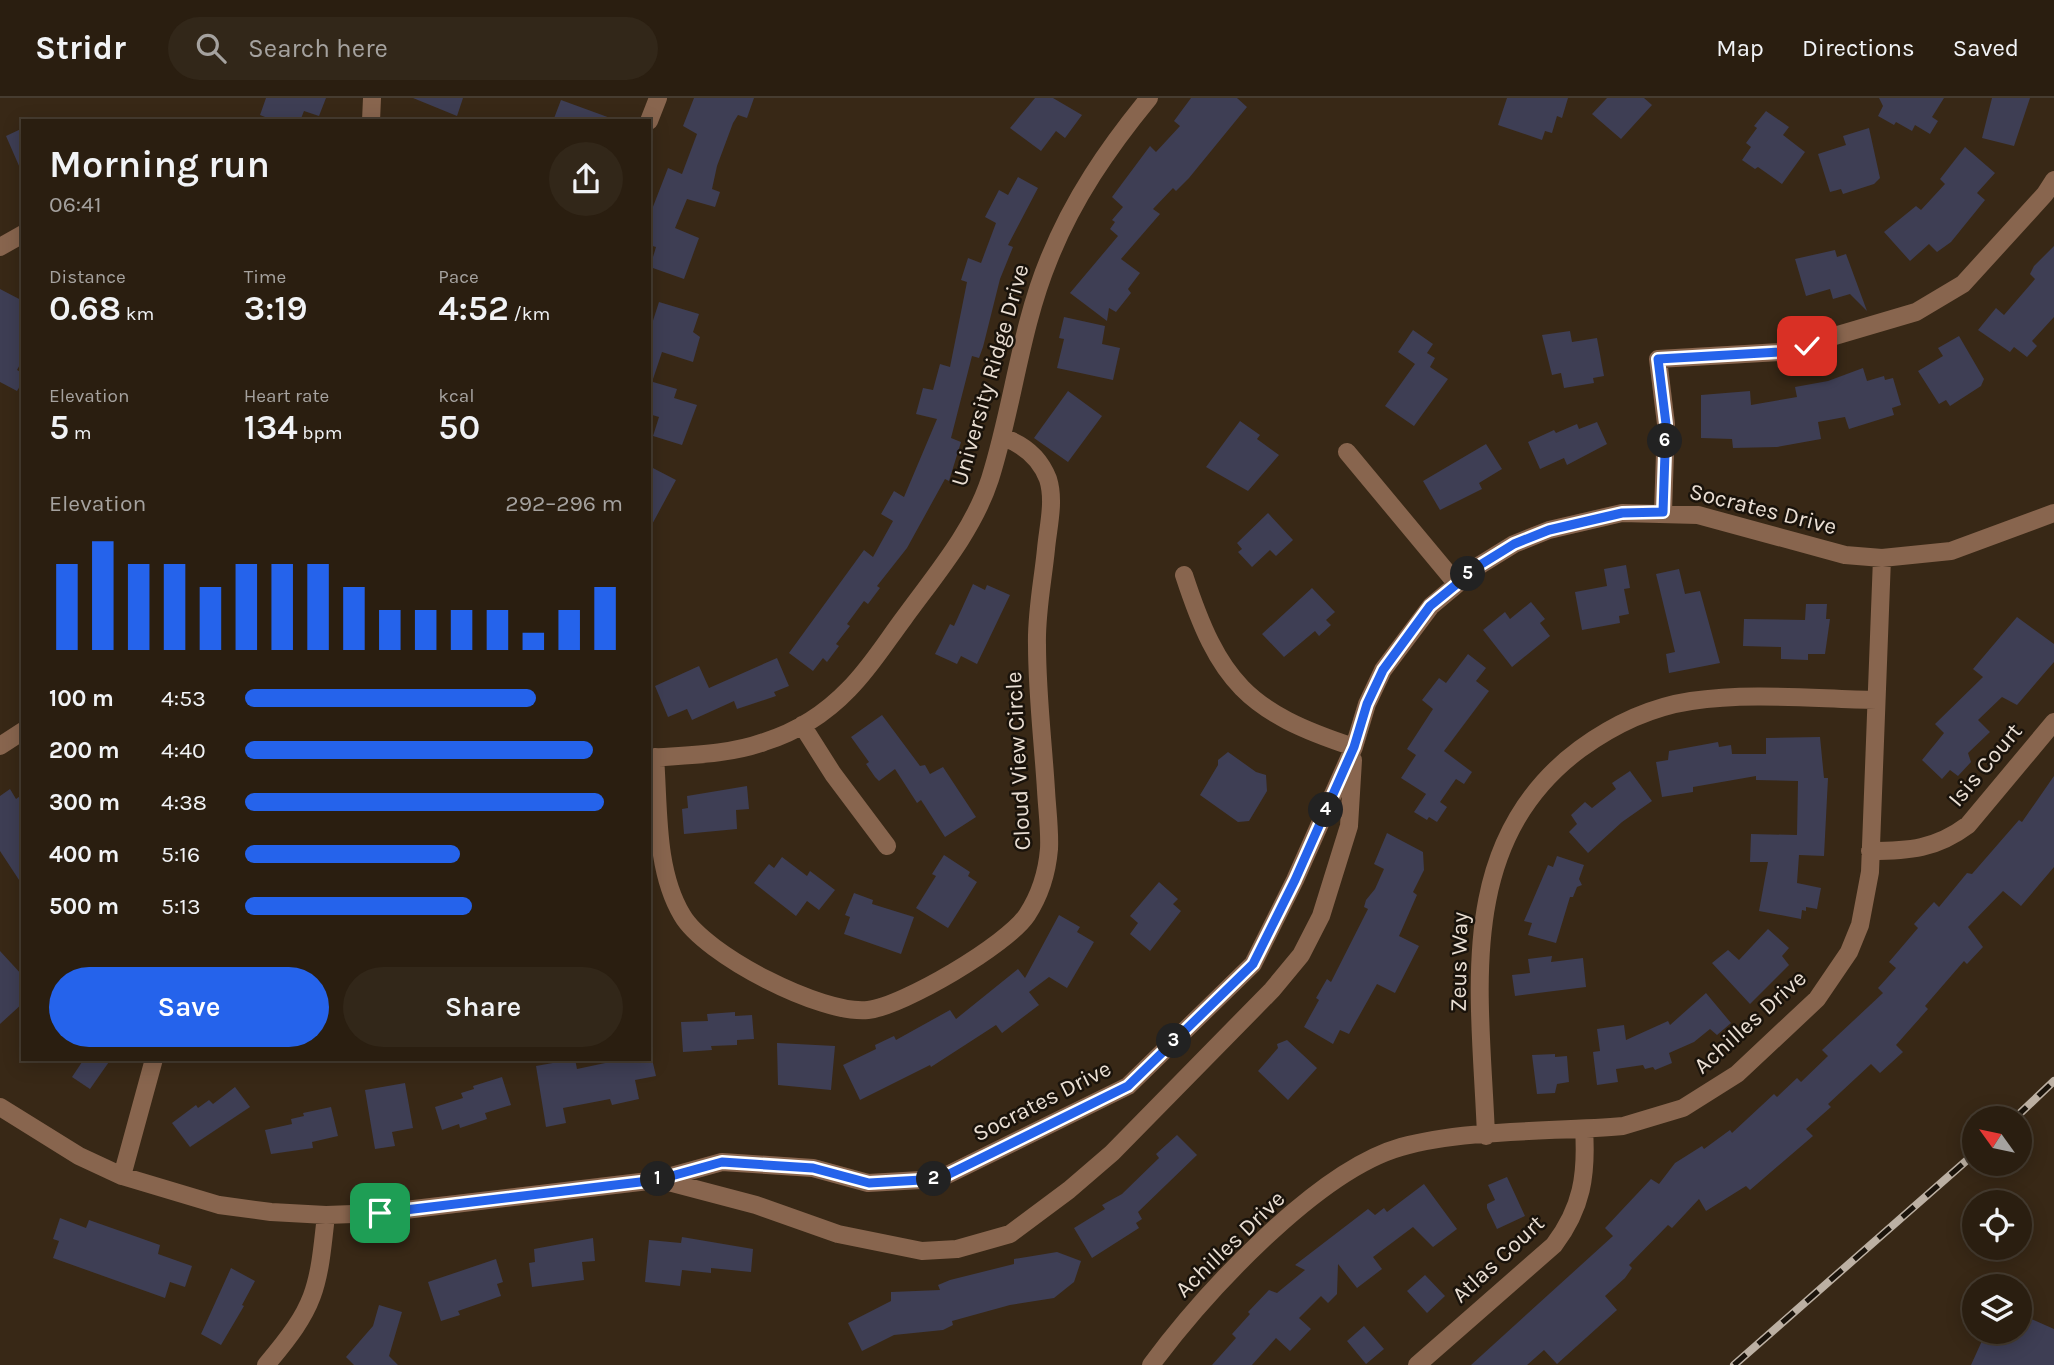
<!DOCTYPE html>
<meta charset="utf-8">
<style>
:root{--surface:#2a1e10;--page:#322719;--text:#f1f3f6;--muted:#a5a29f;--line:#463c30;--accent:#2563eb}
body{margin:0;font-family:Karla,sans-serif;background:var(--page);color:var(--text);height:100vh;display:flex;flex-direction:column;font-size:26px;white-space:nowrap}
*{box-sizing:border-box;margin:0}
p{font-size:23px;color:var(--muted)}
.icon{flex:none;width:38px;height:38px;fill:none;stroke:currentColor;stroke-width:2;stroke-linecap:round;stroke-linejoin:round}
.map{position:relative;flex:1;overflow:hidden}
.details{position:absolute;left:21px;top:21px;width:630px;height:942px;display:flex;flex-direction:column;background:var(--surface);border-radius:0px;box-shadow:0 4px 18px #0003,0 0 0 2px var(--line)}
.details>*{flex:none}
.needle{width:46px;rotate:303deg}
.tools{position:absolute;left:1962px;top:1008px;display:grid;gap:14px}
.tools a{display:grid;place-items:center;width:70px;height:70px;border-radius:50%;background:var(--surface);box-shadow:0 4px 18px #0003,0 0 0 2px var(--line);font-size:35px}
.pin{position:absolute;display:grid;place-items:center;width:60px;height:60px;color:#fff;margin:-30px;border-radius:14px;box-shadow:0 4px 10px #0006}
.km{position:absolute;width:35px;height:35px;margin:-18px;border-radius:50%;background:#222;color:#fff;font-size:19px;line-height:35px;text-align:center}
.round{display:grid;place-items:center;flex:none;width:74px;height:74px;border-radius:37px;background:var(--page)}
.summary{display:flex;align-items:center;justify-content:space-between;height:119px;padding:0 28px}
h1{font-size:38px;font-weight:600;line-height:52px}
.stats{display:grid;grid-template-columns:repeat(3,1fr);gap:10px;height:119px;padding:7px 28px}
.stats div{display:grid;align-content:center}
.stats b{font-size:35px;font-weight:600}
.stats small{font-size:19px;font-weight:400}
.stats p{font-size:19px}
.chart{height:196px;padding:14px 28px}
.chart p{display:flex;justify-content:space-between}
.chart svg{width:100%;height:126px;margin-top:7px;stroke:var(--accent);stroke-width:6}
.button{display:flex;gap:14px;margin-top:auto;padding:14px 28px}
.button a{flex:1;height:80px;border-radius:42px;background:var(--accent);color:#fff;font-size:28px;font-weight:600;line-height:80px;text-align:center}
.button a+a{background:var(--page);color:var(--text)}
ul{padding:0 28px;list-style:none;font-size:23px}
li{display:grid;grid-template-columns:112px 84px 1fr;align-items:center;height:52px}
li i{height:18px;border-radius:9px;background:var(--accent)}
header{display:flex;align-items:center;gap:42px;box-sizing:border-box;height:98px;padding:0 35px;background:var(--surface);border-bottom:2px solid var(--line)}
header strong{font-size:33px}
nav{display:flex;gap:38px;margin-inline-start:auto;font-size:24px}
.search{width:490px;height:63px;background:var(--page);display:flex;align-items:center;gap:18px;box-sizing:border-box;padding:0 24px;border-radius:38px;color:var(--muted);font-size:26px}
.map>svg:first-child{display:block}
.building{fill:#3e3e54}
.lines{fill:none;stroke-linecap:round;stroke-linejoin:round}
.minor{stroke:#88654e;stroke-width:18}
.rail-casing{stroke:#bcb0a3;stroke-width:8}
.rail{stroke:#1a130b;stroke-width:5;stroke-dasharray:16;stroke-linecap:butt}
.route-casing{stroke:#fff;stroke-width:14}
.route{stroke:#2563eb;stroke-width:9}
.labels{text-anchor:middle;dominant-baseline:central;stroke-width:5;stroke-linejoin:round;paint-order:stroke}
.street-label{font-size:23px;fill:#eadfd4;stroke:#1a130b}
</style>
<header>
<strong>Stridr</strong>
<div class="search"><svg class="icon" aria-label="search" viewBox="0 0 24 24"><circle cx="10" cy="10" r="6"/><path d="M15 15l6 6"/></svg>Search here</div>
<nav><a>Map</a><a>Directions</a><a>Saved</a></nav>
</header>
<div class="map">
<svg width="2054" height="1267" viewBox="0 0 2054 1267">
<rect width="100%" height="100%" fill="#382816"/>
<!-- building -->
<path class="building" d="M266,0H326L319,18L304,13L300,23H275L260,17Z
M413,0H463L457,18Z
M694,0H754L747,20L738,17L733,25L717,68L712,91L720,94L715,109L687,101L675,130L699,140L684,181L650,169L656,149L649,147V119L668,70L682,76L697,36L683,28Z
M1035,0H1053L1082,17L1065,40L1056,33L1041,53L1010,30Z
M1191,0H1237L1247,9L1189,80L1176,93L1173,90L1153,111L1160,116L1121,161L1140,175L1128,191L1131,195L1116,214L1109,210L1107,223L1070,195L1118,138L1110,131L1115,124L1112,122L1123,109L1112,99L1150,48L1156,54L1180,28L1174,23Z
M1507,0H1568L1562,20L1557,18L1552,35L1545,33L1542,42L1498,27Z
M1607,0H1644L1652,7L1621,41L1592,16Z
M1879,0H1944L1932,19L1938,23L1930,36L1915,27L1912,33L1896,24L1894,27L1878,18L1883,8Z
M1992,0H2030L2014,48L1982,40Z
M561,2L613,21L612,23H553Z
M1766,13L1789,29L1783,37L1805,54L1782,86L1758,69L1755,71L1742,62L1751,49L1746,45L1757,30L1754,28Z
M23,30V77L6,38Z
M1869,30L1880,80L1874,86L1843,96L1841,91L1830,94L1818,56L1846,47L1843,38Z
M1965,49L1995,75L1977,95L1985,102L1951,144L1937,154L1929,146L1910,163L1884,134L1916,108L1921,112L1945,86L1940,81Z
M1018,79L1038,90L1008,147L1013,149L1000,181L983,249L979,260L972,258L951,340L961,344L949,383L945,381L907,450L877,488L880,490L868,506L864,503L847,526L850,528L836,546L839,548L827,564L823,560L813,573L789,555L864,452L873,459L893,423L881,416L894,393L904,399L937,321L916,316L923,290L933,292L940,266L950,269L967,184L961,182L968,160L981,165L996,125L985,119L999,92L1008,97Z
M2054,148V219L2032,243L2037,248L2027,259L2014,249L2010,254L1978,232L1996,210L2004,217L2035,181L2030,176L2034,168Z
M1835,152L1837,159L1846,156L1867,213L1850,196L1833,201L1830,191L1806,198L1795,161Z
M0,191L23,203V261L17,272L23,275V283L17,293L0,284Z
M659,204L699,216L693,234L700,239L693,264L662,254L652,284L649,283V235Z
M1064,219L1105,228L1102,246L1120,250L1113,282L1057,270L1064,241L1059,240Z
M1413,232L1433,246L1427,255L1435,260L1430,269L1448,281L1414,328L1385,308L1415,266L1398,254Z
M1570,233L1572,244L1597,240L1604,278L1593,280L1594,285L1564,290L1561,275L1552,277L1542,237Z
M1959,238L1984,281L1981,288L1950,308L1946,302L1939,306L1918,273L1943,258L1938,250Z
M1863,270L1867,283L1884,278L1885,282L1893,280L1901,307L1892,310L1894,317L1849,331L1845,319L1818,324L1821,341L1777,349L1733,350L1732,341L1701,340V297L1750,293L1751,307L1797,299L1795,289L1828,283Z
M653,284L677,291L674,300L697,307L682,347L653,338L659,319L649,316Z
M1068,293L1102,318L1068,364L1034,340Z
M1240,323L1260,337L1257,341L1279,357L1248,393L1206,369Z
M1597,324L1607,346L1567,367L1564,360L1540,371L1528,344L1554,332L1556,335L1577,326L1579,331Z
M1486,346L1502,371L1479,385L1482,391L1440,412L1423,383Z
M649,368L676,382L649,432Z
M1268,415L1293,442L1276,458L1270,452L1252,469L1238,454L1242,451L1237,445Z
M1626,467L1630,490L1624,491L1629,516L1619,518L1620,525L1582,532L1575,494L1607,488L1604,471Z
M1679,471L1685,496L1700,493L1720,565L1669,575L1666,556L1675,554L1656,476Z
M973,486L985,492L987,487L1010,497L977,566L961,558L957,566L935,556L950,526L954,528Z
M1312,490L1335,514L1326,522L1331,527L1319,538L1315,533L1284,559L1262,536Z
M1531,504L1545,521L1540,525L1550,538L1512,569L1483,532L1505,514L1510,521Z
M1806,506H1827L1826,521H1830L1825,556H1808V562L1781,561V549L1743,548L1744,521L1805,522Z
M2017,519L2054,546V564L2017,607L2002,599L1978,622L1990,634L1968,655L1971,664L1958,678L1950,672L1942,681L1922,662L1944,635L1935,626L1983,579L1973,571Z
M1468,556L1486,570L1476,583L1489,593L1444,653L1472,674L1464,686L1456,681L1440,704L1447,709L1437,724L1429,719L1427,722L1414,714L1426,696L1401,680L1416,657L1407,651L1433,611L1422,602L1439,580L1446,585Z
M777,560L789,588L774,594L776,598L737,611L734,603L692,622L687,611L668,619L655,588L699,568L709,590Z
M882,617L920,668L925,667L930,676L943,669L976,719L945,739L921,702L917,705L895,671L879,683L875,679L866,666L869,664L851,639Z
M1820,639L1824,680H1828L1824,758L1799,757L1797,785L1821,790L1817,811L1806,809V813L1802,812L1801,821L1759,813L1768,764H1750L1751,736L1797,737L1798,683L1756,682V678L1693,689V694L1662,699L1656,664L1668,662L1669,653L1718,644L1719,649L1731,647L1732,656H1766V640Z
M1228,654L1256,674L1266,677L1267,693L1249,723L1238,724L1200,697L1218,667V662Z
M1630,673L1652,703L1622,724L1588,755L1569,734L1577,726L1571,717L1585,704L1592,710L1616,691L1612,685Z
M2054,678V769L2021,808L2003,793L1968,829L1983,849L1967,866L1964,863L1925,908L1928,911L1896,947L1903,954L1880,975L1871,966L1828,1006L1831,1009L1806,1031L1813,1038L1750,1092L1746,1088L1706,1113L1699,1101L1672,1130L1668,1127L1629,1167L1632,1170L1625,1180L1605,1198L1617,1212L1557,1266L1544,1252L1527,1267H1471L1613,1138L1605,1130L1651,1081L1659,1086L1675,1065L1702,1048L1704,1051L1730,1032L1732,1035L1774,996L1777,999L1797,980L1801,984L1828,958L1822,952L1883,895L1878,890L1896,870L1889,864L1918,830L1914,826L1934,804L1939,809L1967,775L1972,776L2019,722L2022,724Z
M747,688L749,711L736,712L737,731L684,736L682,711L688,710L687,698Z
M10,691L16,701L23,696V788L0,753V698Z
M1387,735L1423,754L1424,772L1413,794L1417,797L1399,838L1419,848L1395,895L1377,886L1349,936L1340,932L1333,946L1304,929L1319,902L1316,900L1327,881L1331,884L1368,811L1364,809L1366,802L1375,791L1384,771L1374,766Z
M944,757L970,774L968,778L977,784L948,830L916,810L936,778L932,776Z
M1557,758L1584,767L1579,781L1582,787L1577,789L1573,799H1570L1556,845L1528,837L1532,825L1524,823L1548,767L1553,769Z
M782,759L807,778L810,773L835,792L819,812L807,803L796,818L754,785L769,766L774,770Z
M1159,784L1178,801L1173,806L1181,813L1150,853L1130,836L1138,825L1130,818Z
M854,795L873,802L872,806L914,819L901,856L844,836L850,819L845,817Z
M1059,817L1080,829L1077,834L1094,844L1067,890L1049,879L1029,894L1039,907L1002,935L996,927L931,969L930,967L860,1002L843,967L876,951L875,947L894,938L896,942L950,912L956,921L1018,871L1025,880Z
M1768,831L1789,850L1782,858L1789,867L1750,906L1712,865L1728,852L1739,862Z
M0,853L23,878V905L0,926Z
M1552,858L1551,864L1583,860L1586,889L1515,898L1512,877L1530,875L1528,861Z
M1706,895L1731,925L1717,937L1710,931L1694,944L1669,955L1672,965L1655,972L1653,969L1645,971L1643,967L1616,971L1618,984L1597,987L1593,954L1600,953L1597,931L1624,927L1626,942L1668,923L1670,927Z
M735,914V918L752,917L754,941L737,942V947L711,948L712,952L683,954L681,924L708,923L707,916Z
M1287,942L1317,970L1288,1002L1258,973L1278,950L1277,946Z
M777,945L835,948L831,992L778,987Z
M1555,956V959L1567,958L1569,984L1557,986L1555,995L1537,996L1532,957Z
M84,961H111L90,991L72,979Z
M575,961L577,971L624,961H652L656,978L635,982L639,1001L612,1007L610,1001L563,1010L566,1025L546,1029L536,968Z
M502,979L511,1007L485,1015L487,1021L460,1030L459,1026L442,1032L435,1009L463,1000L461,995L474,991L473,988Z
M405,985L413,1030L392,1034L395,1048L375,1051L365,992Z
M235,989L250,1009L190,1049L172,1025L196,1007L198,1010L209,1002L213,1006Z
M331,1009L338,1038L312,1044L313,1050L271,1056L265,1032L292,1026L291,1021L304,1018L303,1015Z
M1177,1037L1197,1057L1138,1114L1142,1121L1136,1125L1139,1130L1092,1160L1074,1130L1105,1111L1102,1107L1122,1096L1159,1060L1156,1056Z
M1507,1079L1525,1118L1497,1131L1487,1110V1106L1495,1102L1488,1087Z
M1424,1086L1457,1131L1433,1149L1413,1129L1373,1159L1382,1171L1357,1190L1338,1166L1337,1196L1328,1205L1321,1198L1299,1220L1311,1231L1290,1253L1276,1240L1252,1267H1212L1236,1240L1232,1236L1250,1216L1248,1214L1269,1192L1277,1195L1305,1172L1295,1167L1368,1111L1375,1117L1384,1110L1387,1114Z
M60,1120L86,1130L89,1122L160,1147L158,1156L192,1168L185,1189L170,1184L165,1200L53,1160L59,1143L53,1141Z
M682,1139L753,1151L751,1174L711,1170V1175L682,1172L680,1188L645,1184L649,1142L681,1145Z
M593,1140L595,1163L582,1164L584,1182L532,1189L529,1165L535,1164L534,1151Z
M1057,1154L1081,1163L1074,1184L1054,1200L1010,1207L952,1223L953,1227L943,1232L894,1237L862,1253L848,1225L891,1203V1194L940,1192L938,1187L950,1182L1014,1166V1161Z
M496,1161L503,1184L497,1186L501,1198L458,1213L460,1217L441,1223L428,1184Z
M231,1170L255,1183L242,1207L244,1208L221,1247L201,1236Z
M1425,1177L1445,1198L1427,1215L1407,1193Z
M379,1207L402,1214L389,1258L398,1267H354L346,1259L373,1228Z
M2020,1216L2054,1231V1267H1971L1986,1234H2020Z
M1364,1228L1384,1251L1366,1266L1347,1243Z"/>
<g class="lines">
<!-- minor -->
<path class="minor" d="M371,23L372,0
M649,23L658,0
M0,149L23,136
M1347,354L1456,485
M1663,414L1666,326L1658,261L1780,254L1916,214L1963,186L2045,96L2054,82
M1184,477C1219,584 1247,614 1354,649
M802,627L833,676L887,748
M0,648L23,633
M655,659C659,710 655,772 682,817C705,857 822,917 868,912C903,908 1007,847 1027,817C1040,797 1047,775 1049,751C1050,732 1047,711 1046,692C1043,644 1037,595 1037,547C1036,515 1043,482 1046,451C1048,429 1055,403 1048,381C1040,360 1023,346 1002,339
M649,660C687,657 728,657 764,644C796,634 826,615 849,591C870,570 886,544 904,520C936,476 973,433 990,381C1013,309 1020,231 1049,161C1073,101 1108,50 1149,0
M1870,753C1909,753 1936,751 1968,727L2054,624
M0,1009L79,1058L122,1078L219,1107L271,1114L326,1117L380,1115L657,1082L722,1064L813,1070L868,1085L939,1081L1128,988L1253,866L1295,782L1354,649L1367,606L1383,572L1431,508L1480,467L1514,446L1549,432L1622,415L1698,417L1845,457L1882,460L1951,453L2054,415
M1486,1038C1481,900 1452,746 1580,651C1613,627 1651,609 1691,603C1751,594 1815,601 1876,602
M122,1078L154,961
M661,1082L756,1107L838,1136L922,1153L957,1151L1010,1136L1069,1092L1112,1055L1272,892L1301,857L1321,818L1349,728L1353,662
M266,1267C316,1208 318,1193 326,1117
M1151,1267C1203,1197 1316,1073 1401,1049C1465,1031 1554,1034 1623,1028L1683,1010L1737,976L1817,901L1849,854L1860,827L1870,774L1882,460
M1417,1267L1554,1147C1582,1110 1587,1077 1584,1031"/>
<!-- rail casing -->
<g class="rail-casing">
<path id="rail" d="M2015,1020L2054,983
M1734,1267L1974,1056"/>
</g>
<!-- rail -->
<use href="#rail" class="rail"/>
</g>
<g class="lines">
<!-- route casing -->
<g class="route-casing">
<path id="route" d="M380,1115L657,1082L722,1064L813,1070L869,1085L939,1081L1128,988L1253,866L1295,782L1354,649L1367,606L1383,572L1430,508L1480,467L1514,446L1549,432L1622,415L1663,414L1666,326L1658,261L1780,254L1807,248"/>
</g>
<!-- route -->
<use href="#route" class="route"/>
</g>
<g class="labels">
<!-- street labels -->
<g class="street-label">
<text transform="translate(990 277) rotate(-74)">University Ridge Drive</text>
<text transform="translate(1763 411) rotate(14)">Socrates Drive</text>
<text transform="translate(1018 663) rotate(-93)">Cloud View Circle</text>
<text transform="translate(1985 667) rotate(-50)">Isis Court</text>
<text transform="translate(1459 864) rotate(-89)">Zeus Way</text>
<text transform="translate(1750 924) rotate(-42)">Achilles Drive</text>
<text transform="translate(1042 1003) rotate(-27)">Socrates Drive</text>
<text transform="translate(1230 1146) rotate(-44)">Achilles Drive</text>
<text transform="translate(1498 1161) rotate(-43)">Atlas Court</text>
</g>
</g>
</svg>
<div class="tools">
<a><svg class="needle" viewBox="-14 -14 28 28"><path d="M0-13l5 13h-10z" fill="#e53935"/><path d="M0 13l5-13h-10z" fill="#a5a29f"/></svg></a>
<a><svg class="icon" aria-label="locate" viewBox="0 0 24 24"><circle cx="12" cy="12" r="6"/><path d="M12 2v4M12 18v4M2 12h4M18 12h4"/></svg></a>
<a><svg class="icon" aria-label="layers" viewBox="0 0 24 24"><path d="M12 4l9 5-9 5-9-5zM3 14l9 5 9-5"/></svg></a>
</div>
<div class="pin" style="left:380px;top:1115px;background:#1e9e55"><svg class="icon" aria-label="arrive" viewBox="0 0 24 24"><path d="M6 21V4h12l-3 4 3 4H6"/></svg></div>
<div class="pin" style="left:1807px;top:248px;background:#d93025"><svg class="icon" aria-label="check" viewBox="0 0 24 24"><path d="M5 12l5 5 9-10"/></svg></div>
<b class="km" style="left:658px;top:1081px">1</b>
<b class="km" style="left:934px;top:1081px">2</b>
<b class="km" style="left:1174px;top:943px">3</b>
<b class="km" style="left:1326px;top:712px">4</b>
<b class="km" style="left:1468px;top:476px">5</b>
<b class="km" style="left:1665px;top:343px">6</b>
<section class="details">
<div class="summary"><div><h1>Morning run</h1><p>06:41</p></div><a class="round"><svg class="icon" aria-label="share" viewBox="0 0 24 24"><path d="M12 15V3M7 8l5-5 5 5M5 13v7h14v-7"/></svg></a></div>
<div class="stats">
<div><p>Distance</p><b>0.68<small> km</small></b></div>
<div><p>Time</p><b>3:19</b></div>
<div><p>Pace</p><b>4:52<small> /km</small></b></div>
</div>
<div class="stats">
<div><p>Elevation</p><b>5<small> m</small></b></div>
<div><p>Heart rate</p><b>134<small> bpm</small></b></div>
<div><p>kcal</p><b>50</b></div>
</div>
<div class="chart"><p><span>Elevation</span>292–296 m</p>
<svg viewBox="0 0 160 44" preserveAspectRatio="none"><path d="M5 44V14M15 44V6M25 44V14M35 44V14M45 44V22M55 44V14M65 44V14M75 44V14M85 44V22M95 44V30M105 44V30M115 44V30M125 44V30M135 44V38M145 44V30M155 44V22"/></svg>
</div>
<ul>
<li><b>100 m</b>4:53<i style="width:77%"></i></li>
<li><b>200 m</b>4:40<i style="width:92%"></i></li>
<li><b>300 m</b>4:38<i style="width:95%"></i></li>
<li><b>400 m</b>5:16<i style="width:57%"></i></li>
<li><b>500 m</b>5:13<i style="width:60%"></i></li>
</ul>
<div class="button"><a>Save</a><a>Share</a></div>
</section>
</div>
